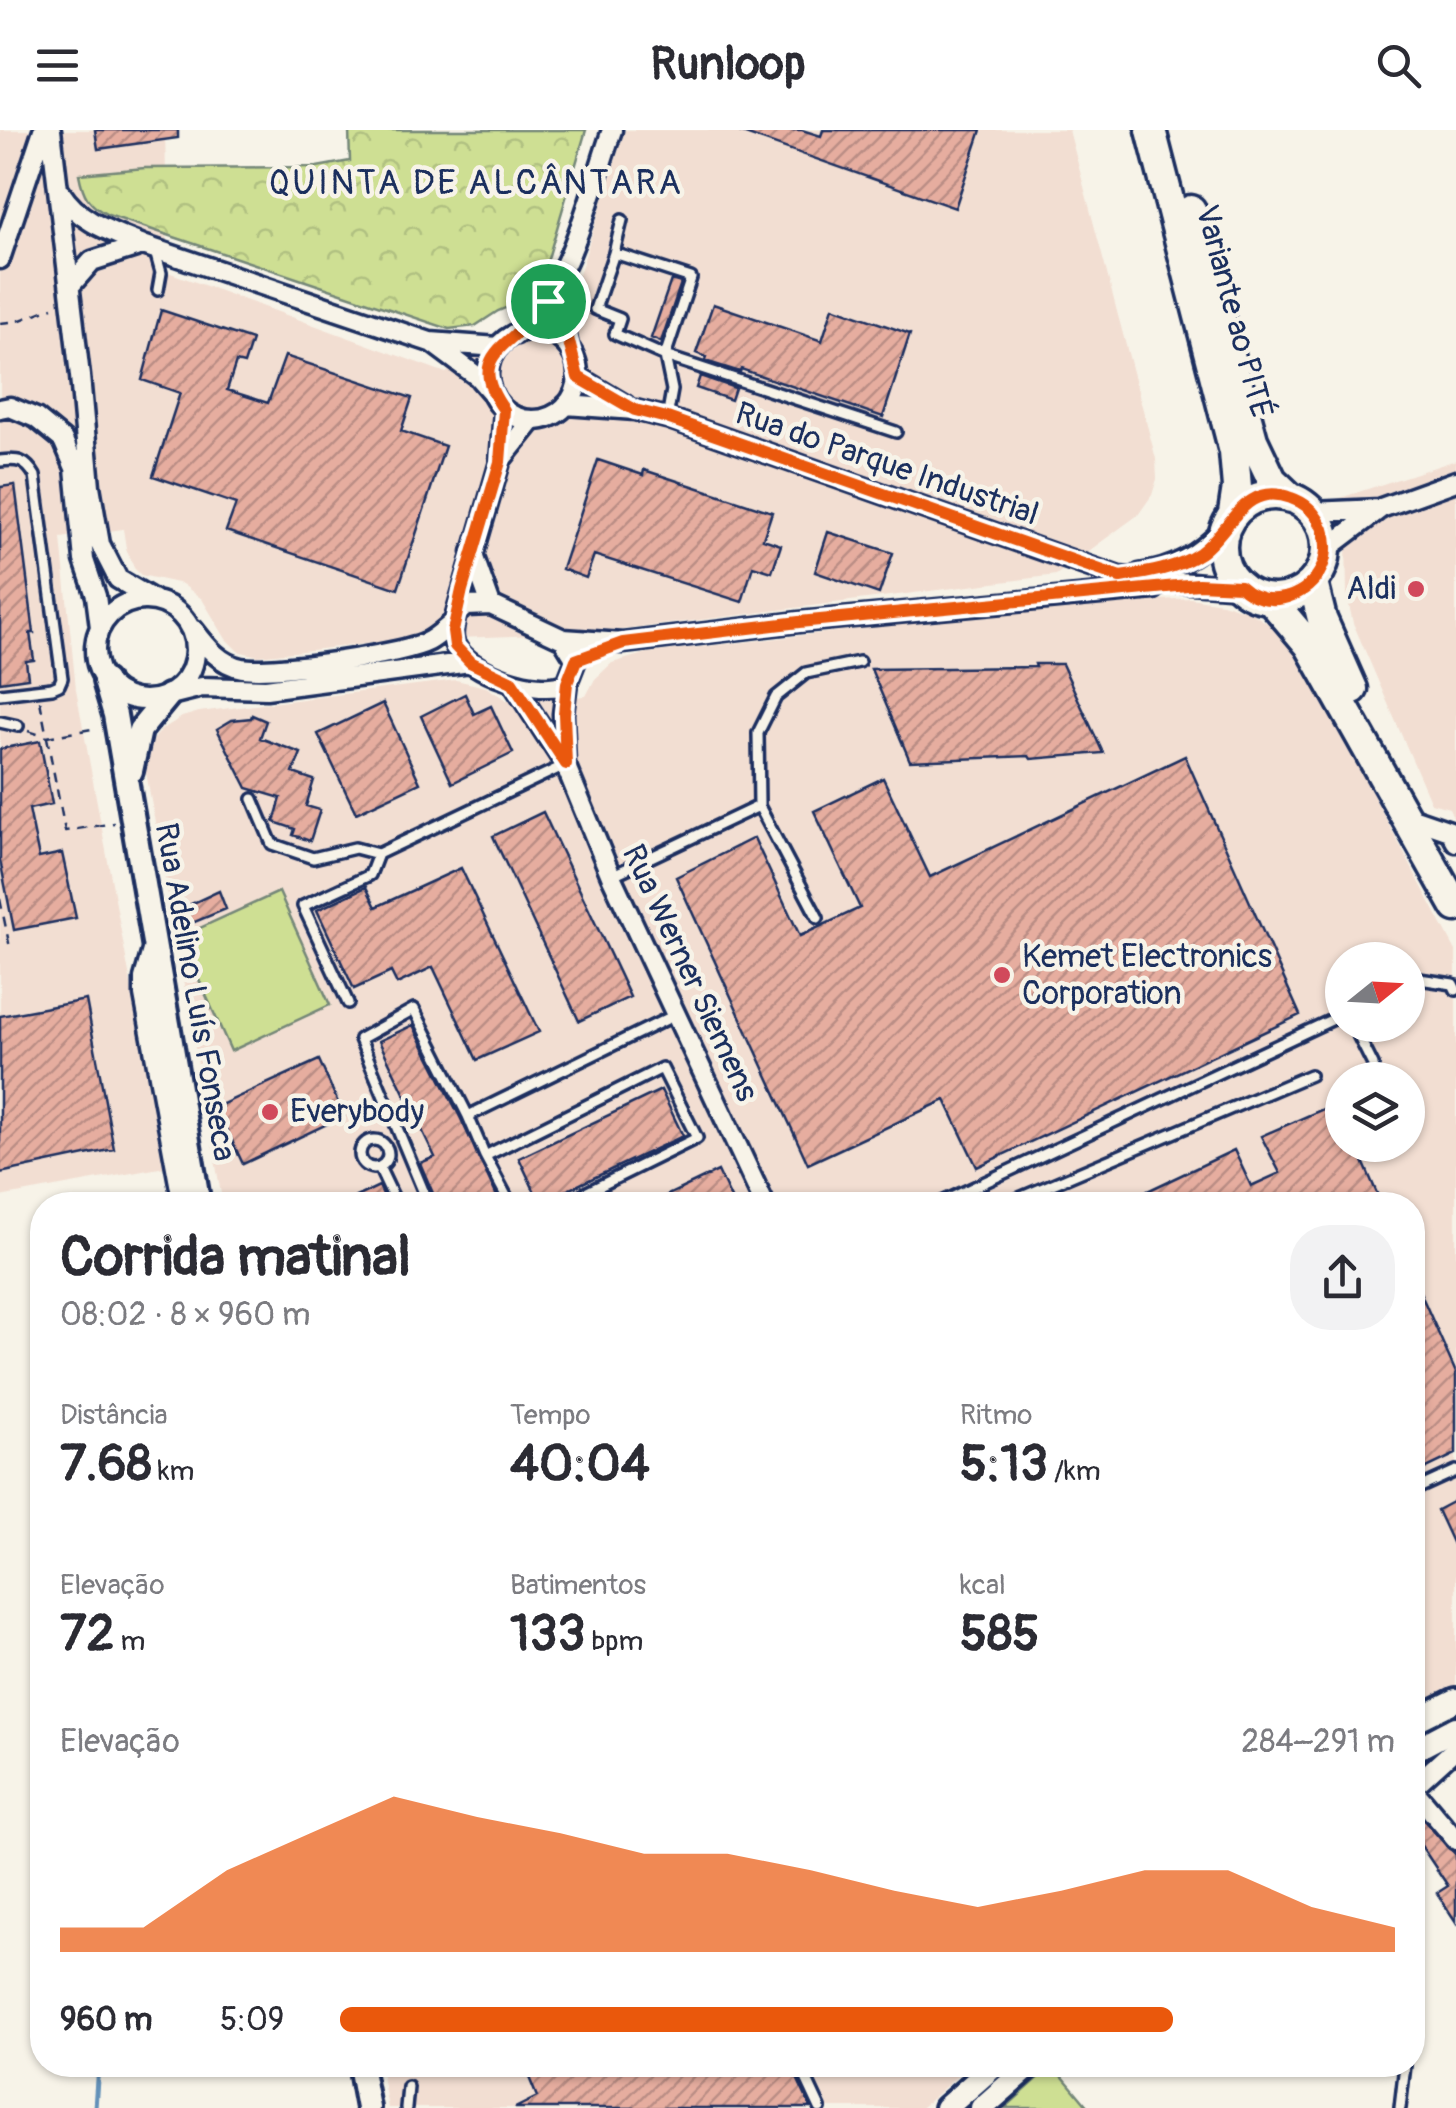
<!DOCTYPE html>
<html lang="pt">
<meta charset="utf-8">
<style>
:root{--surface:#fff;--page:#f2f2f3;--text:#2b2b33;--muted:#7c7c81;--accent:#ea580c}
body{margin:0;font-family:Pangolin,sans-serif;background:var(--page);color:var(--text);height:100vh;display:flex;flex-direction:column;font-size:38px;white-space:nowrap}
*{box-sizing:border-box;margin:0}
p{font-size:32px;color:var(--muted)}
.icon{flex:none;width:55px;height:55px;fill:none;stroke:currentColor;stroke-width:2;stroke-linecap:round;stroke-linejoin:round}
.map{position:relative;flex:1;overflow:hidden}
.panel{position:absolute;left:30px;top:1062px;width:1395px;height:885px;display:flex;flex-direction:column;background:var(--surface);border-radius:40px;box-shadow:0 2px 8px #0004}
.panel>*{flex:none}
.needle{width:65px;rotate:72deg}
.fabs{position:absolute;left:1325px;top:812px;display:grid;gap:20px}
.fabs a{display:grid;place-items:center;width:100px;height:100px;border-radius:50%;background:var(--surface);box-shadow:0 2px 8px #0004;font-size:50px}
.pin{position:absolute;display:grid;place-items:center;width:85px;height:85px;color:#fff;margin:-42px;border:5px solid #fff;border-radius:50%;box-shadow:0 2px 10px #0007}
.round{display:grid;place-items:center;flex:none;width:105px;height:105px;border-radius:40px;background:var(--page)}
.overview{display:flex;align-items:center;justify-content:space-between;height:170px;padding:0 30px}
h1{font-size:55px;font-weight:800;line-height:75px}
.figures{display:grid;grid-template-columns:repeat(3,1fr);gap:15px;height:170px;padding:10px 30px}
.figures div{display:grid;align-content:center}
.figures b{font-size:50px;font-weight:800}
.figures small{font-size:28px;font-weight:400}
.figures p{font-size:28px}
.chart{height:280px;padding:20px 30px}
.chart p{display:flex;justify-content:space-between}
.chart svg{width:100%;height:180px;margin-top:10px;fill:var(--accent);opacity:.7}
ul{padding:0 30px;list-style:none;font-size:32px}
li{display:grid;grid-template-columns:160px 120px 1fr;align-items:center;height:75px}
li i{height:25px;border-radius:12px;background:var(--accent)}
header{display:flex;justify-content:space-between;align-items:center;height:130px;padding:0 30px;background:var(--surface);font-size:45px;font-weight:800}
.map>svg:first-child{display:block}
.built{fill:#f2ded2;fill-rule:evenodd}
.forest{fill:url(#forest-crowns);stroke:#748778;stroke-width:2.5}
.garden{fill:#cedf93;stroke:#748778;stroke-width:2.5}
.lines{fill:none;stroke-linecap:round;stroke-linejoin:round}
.stream{stroke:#6391b9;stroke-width:5}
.building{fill:url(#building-hatch);stroke:#1b2f5e;stroke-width:2.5}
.service-casing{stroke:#1b2f5e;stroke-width:16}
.minor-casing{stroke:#1b2f5e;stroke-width:25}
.tertiary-casing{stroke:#1b2f5e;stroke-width:30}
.primary-casing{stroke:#1b2f5e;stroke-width:35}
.path{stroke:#1b2f5e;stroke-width:2.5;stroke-dasharray:10 8;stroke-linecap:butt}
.service{stroke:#f7f3e8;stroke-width:9}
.minor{stroke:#f7f3e8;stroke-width:18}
.tertiary{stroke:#f7f3e8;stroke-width:22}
.primary{stroke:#f7f3e8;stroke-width:28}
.route-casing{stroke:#fff;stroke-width:20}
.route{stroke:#ea580c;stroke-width:12}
.poi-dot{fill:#d1495b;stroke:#f7f3e8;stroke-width:4}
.labels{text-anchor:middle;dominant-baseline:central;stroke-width:9;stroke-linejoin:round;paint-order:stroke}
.street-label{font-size:32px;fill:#1b2f5e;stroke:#f7f3e8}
.poi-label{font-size:32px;fill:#1b2f5e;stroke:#f7f3e8;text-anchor:start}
.neighbourhood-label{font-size:35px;letter-spacing:2.5px;fill:#1b2f5e;stroke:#f7f3e8}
</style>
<header><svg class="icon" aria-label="menu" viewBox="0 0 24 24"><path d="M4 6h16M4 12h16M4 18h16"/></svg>Runloop<svg class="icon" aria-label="search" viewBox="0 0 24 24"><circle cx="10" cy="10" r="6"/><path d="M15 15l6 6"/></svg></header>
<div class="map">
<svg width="1456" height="1978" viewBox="0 0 1456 1978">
<defs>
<pattern id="forest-crowns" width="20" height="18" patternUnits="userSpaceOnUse" patternTransform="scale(2.5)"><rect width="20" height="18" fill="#cedf93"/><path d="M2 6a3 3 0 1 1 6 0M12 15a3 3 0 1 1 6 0" fill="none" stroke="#b0c081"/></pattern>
<pattern id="building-hatch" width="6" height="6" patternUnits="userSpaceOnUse" patternTransform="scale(2.5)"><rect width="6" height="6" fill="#e6ad9f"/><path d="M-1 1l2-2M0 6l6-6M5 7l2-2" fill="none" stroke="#ba8d85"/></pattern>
</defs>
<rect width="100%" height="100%" fill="#f7f3e8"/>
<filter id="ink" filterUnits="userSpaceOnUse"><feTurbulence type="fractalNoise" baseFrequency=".01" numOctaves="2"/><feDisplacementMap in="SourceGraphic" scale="20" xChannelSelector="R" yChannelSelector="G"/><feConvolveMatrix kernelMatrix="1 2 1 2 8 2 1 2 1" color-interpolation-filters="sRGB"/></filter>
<g filter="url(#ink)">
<!-- built -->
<path class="built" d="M0,0H165L168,142L446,243L578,148L625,0H1069L1156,329L1157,349L1152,365L1138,385L1056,445L597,503L400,510L258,526L238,521L226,509L202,469L182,454L141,445L134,438L126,418L123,399L61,408L76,560L165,1037L0,1067Z
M1456,330V693L1449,678L1431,673L1353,493L1347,466L1346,406L1334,370Z
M1190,468L1222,473L1250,482L1278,500L1304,535L1456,821V1560L1413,1581L1412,1075H223L146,642L148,617L161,600L182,587L199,582L456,550L486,557L508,571L586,566L595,549L612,533L647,523L1034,479ZM1342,830H1408V895H1342ZM1342,950H1408V1015H1342Z
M380,1935H970L921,1978H388Z"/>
<!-- forest -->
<path class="forest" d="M349,0H586L542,149L527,169L498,181L475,196L449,199L108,85C88,75 83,65 79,44L145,38L317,37L350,31Z"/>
<!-- garden -->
<path class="garden" d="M279,762L330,875L231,921L180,807Z
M1053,1935L1089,1978H1005Z"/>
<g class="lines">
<!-- stream -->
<path class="stream" d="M95,1978L98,1935"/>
</g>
<!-- building -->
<path class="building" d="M95,0H178V8L98,19Z
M734,0H802L821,6L823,0H981L955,78Z
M671,150L681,153L661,212L651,208Z
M713,174L822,211L833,177L910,204L883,287L741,239L740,242L705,231L706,227L696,223Z
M161,180L252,210L244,234L236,232L227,260L268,273L285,226L412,268L401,301L445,316L398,459L226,401L236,374L153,346L180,263L142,250Z
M700,246L735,258L731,270L696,258Z
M598,330L643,345L644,340L772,382L763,409L781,415L772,442L753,436L742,472L594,425L586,448L562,439Z
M15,355L34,503H30L34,530L26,531L28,548L0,552V357Z
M828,402L893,423L879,464L815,442Z
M1035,534H1062L1103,623L1031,629L1029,626L910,631L871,539L1036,537Z
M465,564L474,584L491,576L513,623L452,653L421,586Z
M383,573L420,653L356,683L318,604Z
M252,585L266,591L260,608L301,623L293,643L314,650L306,676L320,680L310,711L293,705L295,699L274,692L281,668L247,658L217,599L232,590L251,588Z
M40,611L52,674L29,679L39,728L62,723L76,788L14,800L0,730V619Z
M1185,626L1300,885L977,1037L945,970L808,1034L676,747L754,708L800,806L860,778L814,681L883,648L930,747Z
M543,682L630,867L579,891L493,706Z
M461,738L539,902L477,930L433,837L397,854L391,842L354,859L317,780L366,757L376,777Z
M219,761L226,779L185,796L178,780Z
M86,870L114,1019L0,1043V886Z
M413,895L461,989L501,1075H438L420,1033L435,1027L379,911Z
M319,930L344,986L243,1034L216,977Z
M661,960L683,1006L540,1073L519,1028Z
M1337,973L1342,985V1015H1356L1382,1075H1118L1234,1020L1251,1056L1280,1043L1261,1006Z
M718,1041L734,1075H647Z
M379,1056L388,1075H339Z
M1412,1144L1456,1243V1324L1412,1345Z
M1456,1370V1421L1437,1380Z
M1416,1682L1456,1725V1792L1437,1763L1448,1756L1412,1702V1684Z
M524,1935H791L811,1978H515L537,1967Z"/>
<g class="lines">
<!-- service casing -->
<g class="service-casing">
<path id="service" d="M622,90L614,123L691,148L665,226L672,260L667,288
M155,121L161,143L158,160
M614,123L595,179L620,189L615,204L665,226L896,302
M0,331C18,329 26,330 35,346L62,548L59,555L52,558L0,564
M0,592L18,596
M253,669L272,714L313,728L355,718L378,724
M759,676L758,603L776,567L806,543L859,532
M378,724L565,635
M611,746L759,676L818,788
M1408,854L1419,849L1453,854L1456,860
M348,873L303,776L370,745L378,724
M1353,895L1373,935
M468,986L485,1026
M360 1024a14 14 0 1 1 28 0a14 14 0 1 1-28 0Z
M379,1037L397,1075
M429,1075L360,909L414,879L468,986L675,885
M511,1075L485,1026L662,938L697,1008L561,1075
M936,1075L1342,885
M1003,1075L1310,945
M1412,1361L1456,1341
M800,1935L820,1978
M406,1978L408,1957
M1400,1978L1405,1935"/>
</g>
<!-- minor casing -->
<g class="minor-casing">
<path id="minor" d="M51,0L80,246L90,356L100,414L118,449L154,470
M61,63C79,92 112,102 143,115L430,212L498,217
M0,129L43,0
M561,153L560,177L568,216
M70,156L92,131L142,115
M488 245a45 45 0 1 1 90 0a45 45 0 1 1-90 0Z
M516,204C573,151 587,72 612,0
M431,212L478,247L491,262
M578,247L625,275
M566,275L635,280L667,288L1119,447L1240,457
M0,279L10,277L36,288L63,310L75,338L84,430L96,466L100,497
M500,331L533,290
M1312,382L1380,379
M1327,419L1381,378L1456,351
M472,422L491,475
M1140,444C1176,439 1199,424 1224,399
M95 520a50 50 0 1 1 100 0a50 50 0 1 1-100 0Z
M491,475L563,509L576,530L567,553C541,567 468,543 455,515C450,506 454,494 456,484L466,476Z
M456,484L500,332L504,280
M194,500C207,517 220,534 242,538C273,543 401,525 429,511C438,506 446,498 454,492
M563,509L623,513L799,492L1154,459
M512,552L565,634L611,746L765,1075
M174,564L202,557L266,559L470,532
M565,634L563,584L567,553
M1415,689L1450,701L1456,712
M153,817L144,848V865L183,1075
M1412,1658L1456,1710
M1412,1658L1456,1618"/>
</g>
<!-- tertiary casing -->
<g class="tertiary-casing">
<path id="tertiary" d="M105,551L115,585L199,1075
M131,641L140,600L168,566
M1412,1592L1456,1570
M1412,1621L1456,1598
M360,1935L368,1978
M946,1978L995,1935
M982,1978L1031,1935"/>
</g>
<!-- primary casing -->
<g class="primary-casing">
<path id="primary" d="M1151,0L1234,322L1237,357L1233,383
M1191,80L1253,310L1272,350L1291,368
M1222 417a52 52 0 1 1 104 0a52 52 0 1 1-104 0Z
M1313,453L1322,489L1353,559
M1271,470L1309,515L1456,777"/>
</g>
<!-- path -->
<path class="path" d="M0,193L18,191L53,177
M40,571L65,701L114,693
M28,601L47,607L98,598
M0,769L10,818"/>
<!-- service -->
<use href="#service" class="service"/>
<!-- minor -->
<use href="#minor" class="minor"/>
<!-- tertiary -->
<use href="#tertiary" class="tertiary"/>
<!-- primary -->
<use href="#primary" class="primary"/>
</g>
</g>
<g class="lines" filter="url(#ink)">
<!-- route casing -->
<g class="route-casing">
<path id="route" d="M562,148L560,177L578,247L635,280L667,288L1120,447C1147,443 1176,439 1200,423C1230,402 1244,350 1291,368C1306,373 1317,384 1323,399C1328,413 1327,430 1319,443C1303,470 1264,479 1240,456L1198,454L799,492L623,513L576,530L567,553L564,584L566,634L512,552L470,532L455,516L453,501L462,460L500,332L504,280C468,230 501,220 533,188C545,177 553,162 562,148Z"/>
</g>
<!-- route -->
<use href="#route" class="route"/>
</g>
<!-- markers -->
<g class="poi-dot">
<circle cx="1416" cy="459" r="10"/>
<circle cx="1002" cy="845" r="10"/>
<circle cx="270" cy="982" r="10"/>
</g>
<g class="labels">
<!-- street labels -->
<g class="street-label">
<text transform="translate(1234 182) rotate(75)">Variante ao PITÉ</text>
<text transform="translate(887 334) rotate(19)">Rua do Parque Industrial</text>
<text transform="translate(690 843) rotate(65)">Rua Werner Siemens</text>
<text transform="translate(195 862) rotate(80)">Rua Adelino Luís Fonseca</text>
</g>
<!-- poi labels -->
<g class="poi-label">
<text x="1396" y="459" text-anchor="end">Aldi</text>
<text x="1022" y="827">Kemet Electronics<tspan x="1022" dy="37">Corporation</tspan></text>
<text x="290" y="982">Everybody</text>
</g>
<!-- neighbourhood labels -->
<g class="neighbourhood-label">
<text x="476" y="53">QUINTA DE ALCÂNTARA</text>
</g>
</g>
</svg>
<div class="fabs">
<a><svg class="needle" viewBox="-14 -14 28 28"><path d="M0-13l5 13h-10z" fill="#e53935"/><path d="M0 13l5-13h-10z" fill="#7c7c81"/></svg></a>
<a><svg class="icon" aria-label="layers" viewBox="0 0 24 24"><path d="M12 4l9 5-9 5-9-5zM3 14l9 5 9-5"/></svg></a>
</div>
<div class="pin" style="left:548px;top:171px;background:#1e9e55"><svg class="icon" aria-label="arrive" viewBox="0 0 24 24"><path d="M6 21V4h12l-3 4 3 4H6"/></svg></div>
<section class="panel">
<div class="overview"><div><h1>Corrida matinal</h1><p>08:02 · 8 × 960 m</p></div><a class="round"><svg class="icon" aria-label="share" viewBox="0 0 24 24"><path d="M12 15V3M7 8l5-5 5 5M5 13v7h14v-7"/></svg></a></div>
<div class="figures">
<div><p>Distância</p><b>7.68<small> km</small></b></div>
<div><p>Tempo</p><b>40:04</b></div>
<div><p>Ritmo</p><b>5:13<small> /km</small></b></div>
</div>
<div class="figures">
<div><p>Elevação</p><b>72<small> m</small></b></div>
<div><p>Batimentos</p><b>133<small> bpm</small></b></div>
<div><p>kcal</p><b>585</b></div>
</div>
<div class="chart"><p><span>Elevação</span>284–291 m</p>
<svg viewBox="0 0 160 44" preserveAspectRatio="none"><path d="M0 44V38L10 38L20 24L30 15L40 6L50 11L60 15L70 20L80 20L90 24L100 29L110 33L120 29L130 24L140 24L150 33L160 38V44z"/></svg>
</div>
<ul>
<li><b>960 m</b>5:09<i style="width:79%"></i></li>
</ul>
</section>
</div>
